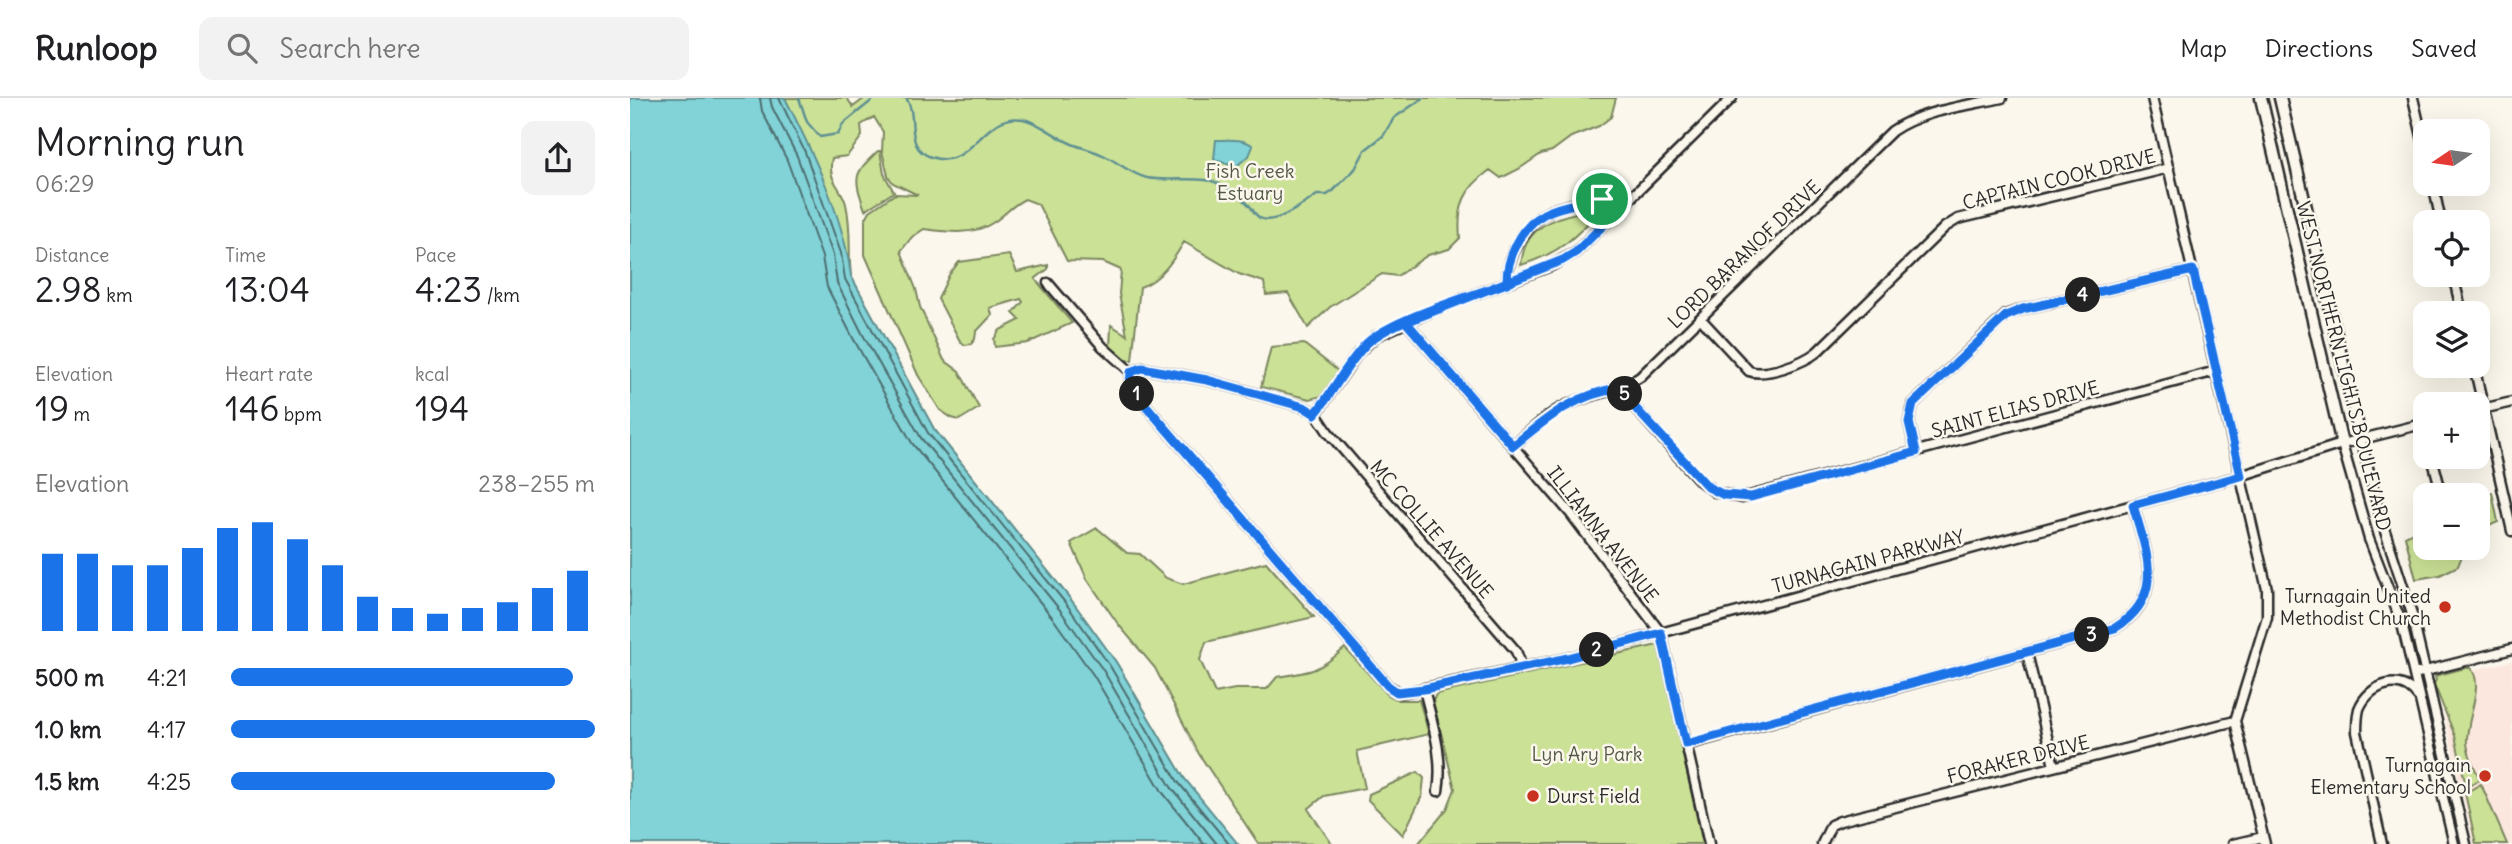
<!DOCTYPE html>
<meta charset="utf-8">
<style>
:root{--surface:#fff;--page:#f2f2f2;--text:#202124;--muted:#757577;--line:#e0e0e0;--accent:#1a73e8}
body{margin:0;font-family:Delius,sans-serif;background:var(--page);color:var(--text);height:100vh;display:flex;flex-direction:column;font-size:26px;white-space:nowrap}
*{box-sizing:border-box;margin:0}
p{font-size:23px;color:var(--muted)}
.icon{flex:none;width:38px;height:38px;fill:none;stroke:currentColor;stroke-width:2;stroke-linecap:round;stroke-linejoin:round}
.map{position:relative;flex:1;overflow:hidden}
.sheet{display:flex;flex-direction:column;background:var(--surface);width:630px}
.sheet>*{flex:none}
.needle{width:46px;rotate:257deg}
.buttons{position:absolute;left:1783px;top:21px;display:grid;gap:14px}
.buttons a{display:grid;place-items:center;width:77px;height:77px;border-radius:14px;background:var(--surface);box-shadow:0 7px 28px #0002;font-size:35px}
.pin{position:absolute;display:grid;place-items:center;width:60px;height:60px;color:#fff;margin:-30px;border:4px solid #fff;border-radius:50%;box-shadow:0 2px 7px #0007}
.km{position:absolute;width:35px;height:35px;margin:-18px;border-radius:50%;background:#222;color:#fff;font-size:19px;line-height:35px;text-align:center}
.round{display:grid;place-items:center;flex:none;width:74px;height:74px;border-radius:14px;background:var(--page)}
.head{display:flex;align-items:center;justify-content:space-between;height:119px;padding:0 35px}
h1{font-size:38px;font-weight:600;line-height:52px}
.figures{display:grid;grid-template-columns:repeat(3,1fr);gap:10px;height:119px;padding:7px 35px}
.figures div{display:grid;align-content:center}
.figures b{font-size:35px;font-weight:600}
.figures small{font-size:19px;font-weight:400}
.figures p{font-size:19px}
.chart{height:196px;padding:14px 35px}
.chart p{display:flex;justify-content:space-between}
.chart svg{width:100%;height:126px;margin-top:7px;stroke:var(--accent);stroke-width:6}
ul{padding:0 35px;list-style:none;font-size:23px}
li{display:grid;grid-template-columns:112px 84px 1fr;align-items:center;height:52px}
li i{height:18px;border-radius:9px;background:var(--accent)}
header{display:flex;align-items:center;gap:42px;box-sizing:border-box;height:98px;padding:0 35px;background:var(--surface);border-bottom:2px solid var(--line)}
header strong{font-size:33px}
nav{display:flex;gap:38px;margin-inline-start:auto;font-size:24px}
.search{width:490px;height:63px;background:var(--page);display:flex;align-items:center;gap:18px;box-sizing:border-box;padding:0 24px;border-radius:14px;color:var(--muted);font-size:26px}
main{display:flex;flex:1;min-height:0}
.map>svg:first-child{display:block}
.built{fill:#fce7de}
.green{fill:#cbe196;stroke:#7b8660;stroke-width:2}
.water{fill:#81d3d8;stroke:#5f9093;stroke-width:2}
.lines{fill:none;stroke-linecap:round;stroke-linejoin:round}
.shore{stroke:#4d6e70;stroke-width:2}
.stream{stroke:#5f9093;stroke-width:2.5}
.minor-casing{stroke:#2b2b2b;stroke-width:13}
.major-casing{stroke:#2b2b2b;stroke-width:15}
.minor{stroke:#fbf7ec;stroke-width:8}
.major{stroke:#fbf7ec;stroke-width:10}
.route-casing{stroke:#fff;stroke-width:14}
.route{stroke:#1a73e8;stroke-width:9}
.poi-dot{fill:#c8321e;stroke:#fbf7ec;stroke-width:2.5}
.labels{text-anchor:middle;dominant-baseline:central;stroke-width:5;stroke-linejoin:round;paint-order:stroke}
.park-label{font-size:19px;fill:#535846;stroke:#fbf7ec}
.street-label{font-size:19px;fill:#2b2b2b;stroke:#fbf7ec}
.poi-label{font-size:19px;fill:#2b2b2b;stroke:#fbf7ec;text-anchor:end}
</style>
<header>
<strong>Runloop</strong>
<div class="search"><svg class="icon" aria-label="search" viewBox="0 0 24 24"><circle cx="10" cy="10" r="6"/><path d="M15 15l6 6"/></svg>Search here</div>
<nav><a>Map</a><a>Directions</a><a>Saved</a></nav>
</header>
<main>
<section class="sheet">
<div class="head"><div><h1>Morning run</h1><p>06:29</p></div><a class="round"><svg class="icon" aria-label="share" viewBox="0 0 24 24"><path d="M12 15V3M7 8l5-5 5 5M5 13v7h14v-7"/></svg></a></div>
<div class="figures">
<div><p>Distance</p><b>2.98<small> km</small></b></div>
<div><p>Time</p><b>13:04</b></div>
<div><p>Pace</p><b>4:23<small> /km</small></b></div>
</div>
<div class="figures">
<div><p>Elevation</p><b>19<small> m</small></b></div>
<div><p>Heart rate</p><b>146<small> bpm</small></b></div>
<div><p>kcal</p><b>194</b></div>
</div>
<div class="chart"><p><span>Elevation</span>238–255 m</p>
<svg viewBox="0 0 160 44" preserveAspectRatio="none"><path d="M5 44V17M15 44V17M25 44V21M35 44V21M45 44V15M55 44V8M65 44V6M75 44V12M85 44V21M95 44V32M105 44V36M115 44V38M125 44V36M135 44V34M145 44V29M155 44V23"/></svg>
</div>
<ul>
<li><b>500 m</b>4:21<i style="width:94%"></i></li>
<li><b>1.0 km</b>4:17<i style="width:100%"></i></li>
<li><b>1.5 km</b>4:25<i style="width:89%"></i></li>
</ul>
</section>
<div class="map">
<svg width="1882" height="746" viewBox="0 0 1882 746">
<rect width="100%" height="100%" fill="#fbf7ec"/>
<filter id="ink" filterUnits="userSpaceOnUse"><feTurbulence type="fractalNoise" baseFrequency=".0143" numOctaves="2"/><feDisplacementMap in="SourceGraphic" scale="14" xChannelSelector="R" yChannelSelector="G"/><feConvolveMatrix kernelMatrix="1 2 1 2 8 2 1 2 1" color-interpolation-filters="sRGB"/></filter>
<g filter="url(#ink)">
<!-- built -->
<path class="built" d="M1882,563V746H1844L1806,580Z"/>
<!-- green -->
<path class="green" d="M122,0H217L223,9L235,0H986L981,19L969,28L941,39L922,53L911,56L889,71L871,80L860,72C834,91 827,107 830,140L819,151L798,157L767,178L752,176L700,209L678,230L658,195L636,197L634,184L609,176L554,144C544,161 530,183 510,189L502,262H496L480,250L481,227L497,237L489,196L491,172L473,164L437,163L408,106L395,101C382,107 376,116 364,124C344,138 317,134 294,131L282,139L271,153L286,191L290,209L314,262L329,273L349,310L329,322L322,320L310,312L288,277L235,157V122L240,113L265,96L288,97L263,85L258,78L252,53L253,34L244,19L231,27L232,38L217,58L202,60C197,84 211,87 216,106C222,132 218,153 221,178L304,331L442,503L486,564L554,680L605,746L0,20Z
M248,53H250L254,76L264,94L235,112C224,80 222,77 248,53Z
M972,110C945,140 930,155 891,167C892,160 893,151 897,145C910,119 947,114 972,110Z
M379,157L387,174L418,167V171L405,181L442,225L398,245L365,249L364,241L370,232L390,222L383,215L393,204L391,201L360,210L362,217L346,234L345,241L341,246L335,247L330,243L308,201L319,177L329,164Z
M674,246L708,273L692,298L680,301L631,289L641,249Z
M1862,394L1868,424L1848,433V406L1853,405L1851,398Z
M1795,428L1796,450H1835L1828,468L1810,477L1786,481L1775,438Z
M467,430L497,455L510,456L536,480L553,486L636,464L684,519L576,544L570,562L585,595L605,591H637L647,579C682,574 689,573 715,550L758,597L768,602H789L799,636L727,653L735,690L694,698L678,711L702,746L628,745L569,656L525,570L488,526L457,481L441,445Z
M1028,547L1073,746H788L817,711L825,691L803,603L806,596Z
M1835,570H1840C1856,584 1835,624 1837,645C1838,658 1845,670 1850,682L1836,688L1825,638L1804,586L1806,582L1805,578Z
M788,674L794,680L792,698L773,737L738,702L739,696Z
M1851,686L1877,746H1846L1835,695Z"/>
<!-- water -->
<path class="water" d="M0,0H155C182,53 214,119 221,178L304,331L442,503L486,564L554,680L608,746H0Z
M586,42C598,42 614,40 623,48L619,58L605,69L584,61Z"/>
<g class="lines">
<!-- shore -->
<path class="shore" d="M130,0L132,13L157,62L192,159L197,189L223,240L282,345L422,519L464,578L533,695L574,746
M140,0L142,9L167,58L203,157L207,185L232,235L291,340L430,512L473,572L541,689L587,746
M149,0L175,54L211,155L215,181L298,335L437,507L480,568L548,684L599,746"/>
<!-- stream -->
<path class="stream" d="M169,0L177,24L190,39L208,36L213,26L245,0
M276,0C289,18 273,50 301,59C343,74 351,14 393,21C411,25 424,38 440,45C451,50 464,52 475,58C489,65 501,76 517,80C537,84 571,78 585,84C597,89 611,98 620,108C623,112 625,117 630,120C645,128 675,105 687,97H697L703,93L725,71L735,52L753,38L764,20L793,0"/>
<!-- minor casing -->
<g class="minor-casing">
<path id="minor" d="M1522,0L1637,491V519L1605,623L1635,746
M1783,0L1796,55
M1803,86L1811,124
M1823,177L1832,215
M418,185L473,249L501,274L500,286L512,303L758,588L771,595L938,560L1610,378L1712,346L1796,325
M877,185C877,169 881,157 889,144C895,135 902,124 911,118C933,104 972,100 998,103
M1071,221L1119,273C1136,279 1173,265 1187,254L1315,129L1328,121L1539,70
M776,224L941,416L1031,535L1079,746
M1844,268L1882,433
M501,274L512,270L577,282L674,309L686,316L698,334L886,553L892,569
M994,289L997,301L1070,383L1085,394L1112,400L1586,273
M1848,312L1882,304
M686,316L728,255L746,238L809,210L921,168L946,154L1102,0
M1731,342L1751,421L1781,513L1836,746
M1712,346L1739,441L1772,526L1824,746
M883,348C900,334 917,316 937,307C961,296 988,293 1010,279L1262,33C1292,12 1337,8 1372,0
M1286,354L1279,324L1283,306L1376,217L1393,211L1563,172
M1802,359L1812,397
M1397,555L1424,668
M1784,576L1882,551
M794,591C802,625 814,658 808,693
M1056,647L1485,530C1537,499 1516,454 1503,407
M1192,746L1201,727L1210,723L1605,623
M1603,746L1633,739
M1752,746L1727,634C1727,627 1727,619 1729,611C1739,586 1771,575 1788,599"/>
</g>
<!-- major casing -->
<g class="major-casing">
<path id="major" d="M1631,0L1712,346
M1650,0L1731,342"/>
</g>
<!-- minor -->
<use href="#minor" class="minor"/>
<!-- major -->
<use href="#major" class="major"/>
</g>
</g>
<g class="lines" filter="url(#ink)">
<!-- route casing -->
<g class="route-casing">
<path id="route" d="M972,101C953,105 931,107 914,116C891,128 876,162 877,185C842,198 763,221 737,245C717,265 704,293 685,316L674,309L577,282L512,270L501,274L500,286L512,303L758,588L767,594L794,591L938,560L1031,535L1056,646L1485,530C1537,498 1516,454 1503,407L1611,378L1563,172L1393,211L1376,218L1283,306L1279,324L1286,354L1121,399L1094,397L1078,389L997,301L994,289C945,296 919,318 883,348L776,224L933,162L946,154L998,103L972,101"/>
</g>
<!-- route -->
<use href="#route" class="route"/>
</g>
<!-- markers -->
<g class="poi-dot">
<circle cx="1815" cy="509" r="7"/>
<circle cx="1855" cy="678" r="7"/>
<circle cx="903" cy="698" r="7"/>
</g>
<g class="labels">
<!-- park labels -->
<g class="park-label">
<text x="620" y="73">Fish Creek<tspan x="620" dy="22">Estuary</tspan></text>
<text x="957" y="656">Lyn Ary Park</text>
</g>
<!-- street labels -->
<g class="street-label">
<text transform="translate(1429 81) rotate(-14)">CAPTAIN COOK DRIVE</text>
<text transform="translate(1114 156) rotate(-44)">LORD BARANOF DRIVE</text>
<text transform="translate(1714 268) rotate(76)">WEST NORTHERN LIGHTS BOULEVARD</text>
<text transform="translate(1385 311) rotate(-15)">SAINT ELIAS DRIVE</text>
<text transform="translate(802 431) rotate(49)">MC COLLIE AVENUE</text>
<text transform="translate(973 436) rotate(52)">ILLIAMNA AVENUE</text>
<text transform="translate(1238 463) rotate(-15)">TURNAGAIN PARKWAY</text>
<text transform="translate(1388 661) rotate(-14)">FORAKER DRIVE</text>
</g>
<!-- poi labels -->
<g class="poi-label">
<text x="1801" y="498">Turnagain United<tspan x="1801" dy="22">Methodist Church</tspan></text>
<text x="1841" y="667">Turnagain<tspan x="1841" dy="22">Elementary School</tspan></text>
<text x="917" y="698" text-anchor="start">Durst Field</text>
</g>
</g>
</svg>
<div class="buttons">
<a><svg class="needle" viewBox="-14 -14 28 28"><path d="M0-13l5 13h-10z" fill="#e53935"/><path d="M0 13l5-13h-10z" fill="#757577"/></svg></a>
<a><svg class="icon" aria-label="locate" viewBox="0 0 24 24"><circle cx="12" cy="12" r="6"/><path d="M12 2v4M12 18v4M2 12h4M18 12h4"/></svg></a>
<a><svg class="icon" aria-label="layers" viewBox="0 0 24 24"><path d="M12 4l9 5-9 5-9-5zM3 14l9 5 9-5"/></svg></a>
<a>+</a>
<a>−</a>
</div>
<div class="pin" style="left:972px;top:101px;background:#1e9e55"><svg class="icon" aria-label="arrive" viewBox="0 0 24 24"><path d="M6 21V4h12l-3 4 3 4H6"/></svg></div>
<b class="km" style="left:507px;top:296px">1</b>
<b class="km" style="left:967px;top:552px">2</b>
<b class="km" style="left:1462px;top:537px">3</b>
<b class="km" style="left:1453px;top:197px">4</b>
<b class="km" style="left:995px;top:296px">5</b>
</div>
</main>
